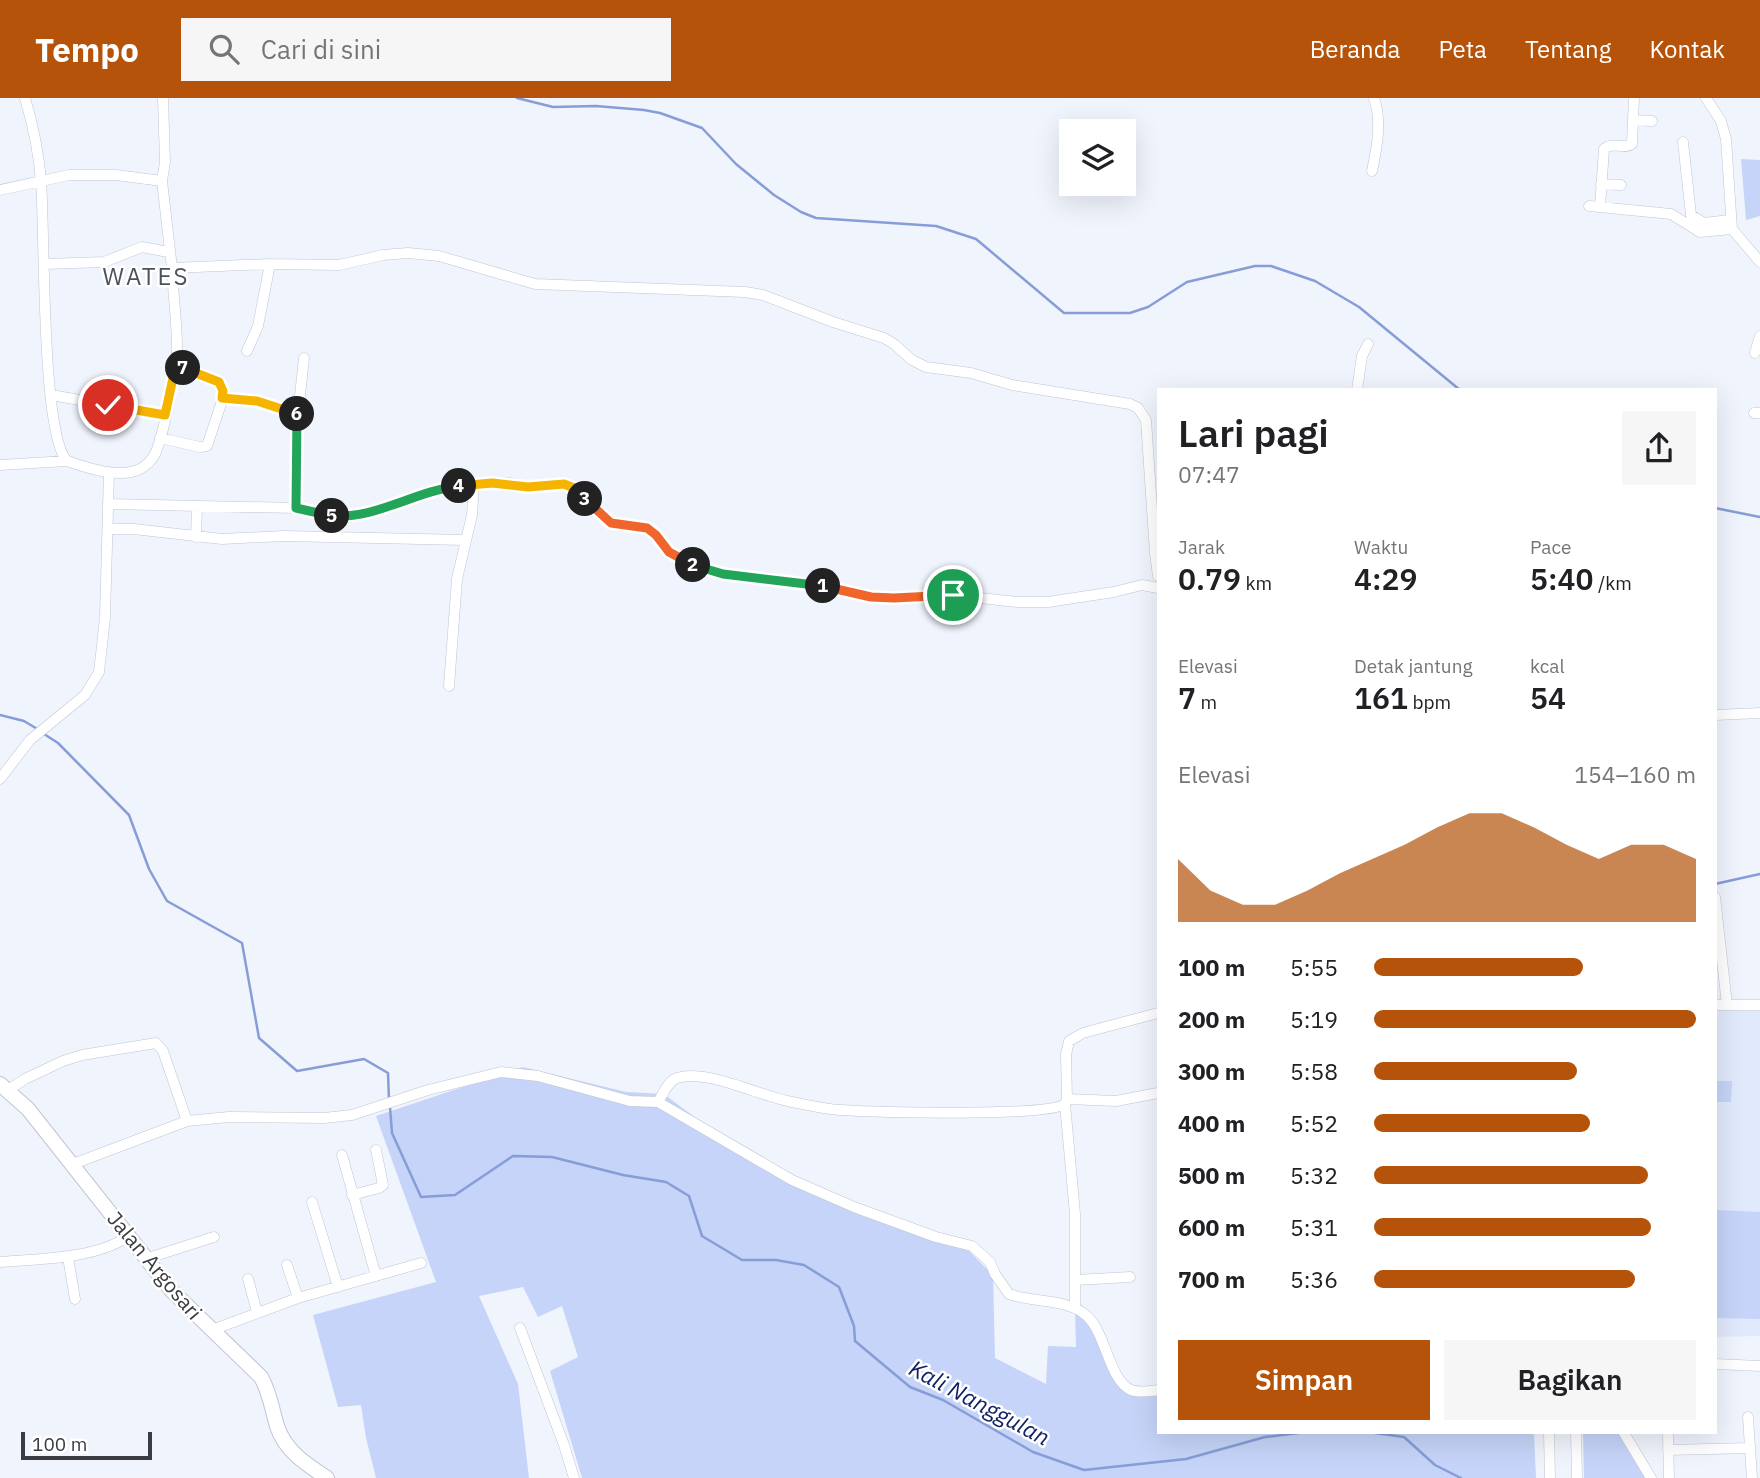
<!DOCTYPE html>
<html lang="id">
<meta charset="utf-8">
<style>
:root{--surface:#fff;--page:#f6f6f6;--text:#202124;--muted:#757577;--accent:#b45309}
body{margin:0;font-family:"IBM Plex Sans",sans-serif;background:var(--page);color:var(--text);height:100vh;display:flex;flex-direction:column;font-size:26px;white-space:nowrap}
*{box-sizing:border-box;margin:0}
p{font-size:23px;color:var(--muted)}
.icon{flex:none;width:38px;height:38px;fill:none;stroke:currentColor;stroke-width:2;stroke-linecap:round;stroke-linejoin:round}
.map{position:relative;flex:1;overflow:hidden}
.details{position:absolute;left:1157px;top:290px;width:560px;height:1046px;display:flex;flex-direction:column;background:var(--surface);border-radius:0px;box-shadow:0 7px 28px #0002}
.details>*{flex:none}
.buttons{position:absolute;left:1059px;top:21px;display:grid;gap:14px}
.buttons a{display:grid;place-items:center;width:77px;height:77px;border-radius:0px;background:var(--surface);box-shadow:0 7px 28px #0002;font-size:35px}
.scale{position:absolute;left:21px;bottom:18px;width:131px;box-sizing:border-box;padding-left:7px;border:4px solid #3a3c41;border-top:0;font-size:19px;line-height:24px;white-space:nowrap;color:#3a3c41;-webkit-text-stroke:5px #fff;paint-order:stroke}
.pin{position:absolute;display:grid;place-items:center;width:60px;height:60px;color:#fff;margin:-30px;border:4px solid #fff;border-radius:50%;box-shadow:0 2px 7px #0007}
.km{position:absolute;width:35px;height:35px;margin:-18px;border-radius:50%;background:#222;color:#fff;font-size:19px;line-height:35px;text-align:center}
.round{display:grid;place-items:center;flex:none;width:74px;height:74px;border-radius:0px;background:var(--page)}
.summary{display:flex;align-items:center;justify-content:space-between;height:119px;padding:0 21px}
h1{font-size:38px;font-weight:600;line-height:52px}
.figures{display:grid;grid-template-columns:repeat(3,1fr);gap:10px;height:119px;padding:7px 21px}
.figures div{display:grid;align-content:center}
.figures b{font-size:30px;font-weight:600}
.figures small{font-size:19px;font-weight:400}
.figures p{font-size:19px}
.chart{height:196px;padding:14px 21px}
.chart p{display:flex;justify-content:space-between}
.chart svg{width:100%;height:126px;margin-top:7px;fill:var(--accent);opacity:.7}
.button{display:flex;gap:14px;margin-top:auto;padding:14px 21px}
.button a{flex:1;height:80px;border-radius:0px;background:var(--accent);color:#fff;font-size:28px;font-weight:600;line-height:80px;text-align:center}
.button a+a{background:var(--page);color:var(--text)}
ul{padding:0 21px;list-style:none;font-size:23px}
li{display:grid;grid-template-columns:112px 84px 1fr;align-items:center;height:52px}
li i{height:18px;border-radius:9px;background:var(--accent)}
header{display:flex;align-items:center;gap:42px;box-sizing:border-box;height:98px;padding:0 35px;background:var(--accent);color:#fff}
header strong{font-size:33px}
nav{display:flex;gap:38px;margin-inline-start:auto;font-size:24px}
.search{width:490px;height:63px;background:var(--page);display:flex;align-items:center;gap:18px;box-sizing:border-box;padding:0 24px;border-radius:0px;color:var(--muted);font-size:26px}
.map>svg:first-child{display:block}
.built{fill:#e1e9fc}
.green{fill:#c5d4f8}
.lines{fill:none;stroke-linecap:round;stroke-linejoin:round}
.stream{stroke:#879dd7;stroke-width:2.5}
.street-casing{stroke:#c0c5d1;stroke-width:11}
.secondary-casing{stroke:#c0c5d1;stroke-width:16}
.street{stroke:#fff;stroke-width:10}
.secondary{stroke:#fff;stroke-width:14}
.split-1-casing{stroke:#fff;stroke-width:14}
.split-2-casing{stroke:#fff;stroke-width:14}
.split-3-casing{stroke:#fff;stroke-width:14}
.split-4-casing{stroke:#fff;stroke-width:14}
.split-5-casing{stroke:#fff;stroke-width:14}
.split-6-casing{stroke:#fff;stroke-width:14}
.split-7-casing{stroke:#fff;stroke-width:14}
.split-8-casing{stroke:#fff;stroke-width:14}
.split-1{stroke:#f0652b;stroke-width:9}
.split-2{stroke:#22a559;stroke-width:9}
.split-3{stroke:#f0652b;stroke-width:9}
.split-4{stroke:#f5b400;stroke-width:9}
.split-5{stroke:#22a559;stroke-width:9}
.split-6{stroke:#22a559;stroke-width:9}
.split-7{stroke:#f5b400;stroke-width:9}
.split-8{stroke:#f5b400;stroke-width:9}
.labels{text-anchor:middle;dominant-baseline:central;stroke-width:5;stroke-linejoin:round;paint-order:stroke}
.street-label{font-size:21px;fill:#3a3c41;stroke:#fff}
.water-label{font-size:23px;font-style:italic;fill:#122265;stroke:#fff}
.quarter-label{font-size:24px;letter-spacing:2px;fill:#4d515a;stroke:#fff}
</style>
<header>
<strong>Tempo</strong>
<div class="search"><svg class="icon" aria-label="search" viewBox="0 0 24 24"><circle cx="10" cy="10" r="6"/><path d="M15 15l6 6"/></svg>Cari di sini</div>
<nav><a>Beranda</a><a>Peta</a><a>Tentang</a><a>Kontak</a></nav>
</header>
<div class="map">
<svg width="1760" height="1380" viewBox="0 0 1760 1380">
<rect width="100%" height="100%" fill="#f0f4fd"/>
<!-- built -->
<path class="built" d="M1715,912L1760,913V1238L1715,1239Z"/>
<!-- green -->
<path class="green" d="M1741,61L1760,62V118L1746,122Z
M523,969L626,994L664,996L718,1037L793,1081L969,1153L993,1177L995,1260L1046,1286L1048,1248L1076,1249L1075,1213L1083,1218L1130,1288L1158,1294V1335H1534L1536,1380H582L550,1273L578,1259L562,1208L538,1219L523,1189L479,1198L518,1286L529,1380H376L366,1340L361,1307L338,1309L313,1217L436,1184L376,1018Z
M1715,983H1732L1731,1004H1715Z
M1715,1112L1760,1114V1221L1715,1220Z
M1583,1335H1623L1648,1380H1584Z"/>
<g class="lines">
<!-- stream -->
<path class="stream" d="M517,0L553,9L596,8L644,12L660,15L702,30L736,66L774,97L801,114L816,120L936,128L976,141L1064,215H1130L1148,209L1187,184L1255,168H1271L1315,183L1359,209L1460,292
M1715,410L1760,419
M0,617L24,623L39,632
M44,636L58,645L129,717L149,771L167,803L242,845L259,940L297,973L364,961L388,975L389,1003
M1715,786L1760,776
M390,1009L392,1035L421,1099L455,1097L513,1058L552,1059L623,1077L666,1084L689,1098L702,1138L742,1162H776L804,1167L839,1189L854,1228L855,1243L910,1289L943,1302L1033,1354L1084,1372L1186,1361L1265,1339L1299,1335
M1375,1335L1404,1339L1435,1367L1461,1380"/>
<!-- street casing -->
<g class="street-casing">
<path id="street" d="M25,0C33,27 39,56 41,84C45,132 41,336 67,363C87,370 120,381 140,371C147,367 152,362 155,356C164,336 176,273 177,250C177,224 173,197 172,170
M1706,0L1721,23L1726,41L1732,131L1760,164
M1633,22L1652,23
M1683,44L1691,117L1704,125L1730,122
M1372,73C1377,50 1382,23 1374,0
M162,83L165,64L163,0
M1601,86L1621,87
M0,92L69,77H116L162,83L172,170L270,166L339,167L383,157L408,155L439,158L535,186L745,194L763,197L833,224L884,240L894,246L912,262L926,269L971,275L1012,287L1130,306L1138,310L1146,322L1155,455L1158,478
M1589,108L1671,116L1700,134L1732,131
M1600,109L1604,51C1611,43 1624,52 1632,46L1634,0
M44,166L104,164L142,149L168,154
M247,253L258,228L270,166
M1755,255L1760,238
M1357,292L1362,258L1368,246
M51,297L165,317
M223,300L257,303L298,316
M1754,315H1760
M160,340L200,349L207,348L223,300V293L219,284L176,266
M0,367L67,363
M474,386L509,385L528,389L564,386L574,390L611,425L647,431L656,437L669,454L693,468L723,476L835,490L871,499L894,500L953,497L1017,504H1048L1114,494L1142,487L1158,490
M108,406L296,410L330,418L350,419L448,389L474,386L472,417L457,481L449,588
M296,410L298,316L304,260
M108,431H134L222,441L284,438L465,442
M196,439L197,409
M1715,617L1760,615
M0,681L30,642L85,597L99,574L105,520L109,374
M1715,799L1727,907
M1715,907H1760
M8,992L25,981L63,963L82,957L156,945L163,953L187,1023L229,1019L324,1020L352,1017L428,992L501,974L538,978L630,1003L658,1004C663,996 668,983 677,980C706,970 762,999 792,1004C808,1007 824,1011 840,1012C872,1014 1047,1019 1065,1006L1067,1001L1066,957L1069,943L1083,935L1158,915
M1067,1001L1116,1003L1158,995
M658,1004L792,1082L854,1109L936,1139L972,1148L990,1164L995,1176L1009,1196C1033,1205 1067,1200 1087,1218C1106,1235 1109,1282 1131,1292C1139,1295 1151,1293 1158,1292
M1065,1006L1075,1116V1210
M342,1057L376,1178
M73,1066L187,1023
M352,1097L379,1090L383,1087L376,1052
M312,1104L338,1189
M68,1159L75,1201
M145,1161L214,1139
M0,1164C38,1161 95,1161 127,1139
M287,1167L298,1200
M248,1181L257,1214
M1075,1182L1130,1179
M520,1230L564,1347L574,1380
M212,1232L298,1200L421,1165
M1715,1266L1760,1268
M1748,1319L1752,1380
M1549,1335L1550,1380
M1576,1335L1577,1380
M1624,1335L1651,1380
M1668,1337L1669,1380
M1668,1352L1749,1350"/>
</g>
<!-- secondary casing -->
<g class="secondary-casing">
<path id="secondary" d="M0,986L28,1011L172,1193L261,1279C270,1295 272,1311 277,1328C285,1353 306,1366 327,1380"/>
</g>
<!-- street -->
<use href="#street" class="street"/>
<!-- secondary -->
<use href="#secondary" class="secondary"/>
</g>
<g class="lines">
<!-- split-1 casing -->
<g class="split-1-casing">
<path id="split-1" d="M823,488L871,499L894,500L953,497"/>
</g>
<!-- split-2 casing -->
<g class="split-2-casing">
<path id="split-2" d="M693,467L723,476L823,488"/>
</g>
<!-- split-3 casing -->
<g class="split-3-casing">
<path id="split-3" d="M585,401L611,425L647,430L656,437L669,454L693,467"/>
</g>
<!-- split-4 casing -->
<g class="split-4-casing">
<path id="split-4" d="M459,388L492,385L528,389L564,386L574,390L585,401"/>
</g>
<!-- split-5 casing -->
<g class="split-5-casing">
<path id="split-5" d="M332,418C376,421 415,393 459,388"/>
</g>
<!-- split-6 casing -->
<g class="split-6-casing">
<path id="split-6" d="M297,316L296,410L332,418"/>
</g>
<!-- split-7 casing -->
<g class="split-7-casing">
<path id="split-7" d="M183,270L219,284L223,293L222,300L257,303L297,316"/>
</g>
<!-- split-8 casing -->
<g class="split-8-casing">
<path id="split-8" d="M108,307L165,317L176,266L183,270"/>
</g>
<!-- split-1 -->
<use href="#split-1" class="split-1"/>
<!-- split-2 -->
<use href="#split-2" class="split-2"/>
<!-- split-3 -->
<use href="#split-3" class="split-3"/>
<!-- split-4 -->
<use href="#split-4" class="split-4"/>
<!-- split-5 -->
<use href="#split-5" class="split-5"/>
<!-- split-6 -->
<use href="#split-6" class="split-6"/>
<!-- split-7 -->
<use href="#split-7" class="split-7"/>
<!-- split-8 -->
<use href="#split-8" class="split-8"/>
</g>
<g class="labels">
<!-- street labels -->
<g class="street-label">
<text transform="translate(155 1167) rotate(50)">Jalan Argosari</text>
</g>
<!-- water labels -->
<g class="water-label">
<text transform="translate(980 1304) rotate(28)">Kali Nanggulan</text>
</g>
<!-- quarter labels -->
<g class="quarter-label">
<text x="146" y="178">WATES</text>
</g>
</g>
</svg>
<div class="buttons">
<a><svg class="icon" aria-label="layers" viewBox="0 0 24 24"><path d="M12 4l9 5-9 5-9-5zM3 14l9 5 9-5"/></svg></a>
</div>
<div class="scale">100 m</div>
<div class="pin" style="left:953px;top:497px;background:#1e9e55"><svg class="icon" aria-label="arrive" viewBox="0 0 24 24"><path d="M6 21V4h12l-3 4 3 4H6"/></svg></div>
<div class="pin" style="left:108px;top:307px;background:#d93025"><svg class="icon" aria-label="check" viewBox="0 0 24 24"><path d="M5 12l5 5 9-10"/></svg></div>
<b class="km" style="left:823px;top:488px">1</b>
<b class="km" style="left:693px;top:467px">2</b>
<b class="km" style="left:585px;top:401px">3</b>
<b class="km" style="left:459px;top:388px">4</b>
<b class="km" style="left:332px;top:418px">5</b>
<b class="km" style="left:297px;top:316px">6</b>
<b class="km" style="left:183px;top:270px">7</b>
<section class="details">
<div class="summary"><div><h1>Lari pagi</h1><p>07:47</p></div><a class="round"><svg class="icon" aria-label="share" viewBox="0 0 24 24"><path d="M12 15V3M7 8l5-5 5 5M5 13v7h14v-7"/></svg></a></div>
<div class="figures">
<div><p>Jarak</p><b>0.79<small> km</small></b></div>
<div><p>Waktu</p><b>4:29</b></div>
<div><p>Pace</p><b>5:40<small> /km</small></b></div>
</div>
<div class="figures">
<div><p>Elevasi</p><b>7<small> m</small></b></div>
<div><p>Detak jantung</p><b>161<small> bpm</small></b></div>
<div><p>kcal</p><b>54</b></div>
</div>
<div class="chart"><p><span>Elevasi</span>154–160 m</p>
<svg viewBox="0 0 160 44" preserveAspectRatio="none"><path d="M0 44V22L10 33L20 38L30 38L40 33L50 27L60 22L70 17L80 11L90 6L100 6L110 11L120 17L130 22L140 17L150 17L160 22V44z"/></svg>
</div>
<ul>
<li><b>100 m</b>5:55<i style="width:65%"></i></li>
<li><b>200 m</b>5:19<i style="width:100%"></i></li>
<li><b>300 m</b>5:58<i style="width:63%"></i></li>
<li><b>400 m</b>5:52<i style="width:67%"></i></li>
<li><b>500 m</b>5:32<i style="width:85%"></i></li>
<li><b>600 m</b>5:31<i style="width:86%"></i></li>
<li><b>700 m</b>5:36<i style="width:81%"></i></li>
</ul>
<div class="button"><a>Simpan</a><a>Bagikan</a></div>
</section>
</div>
